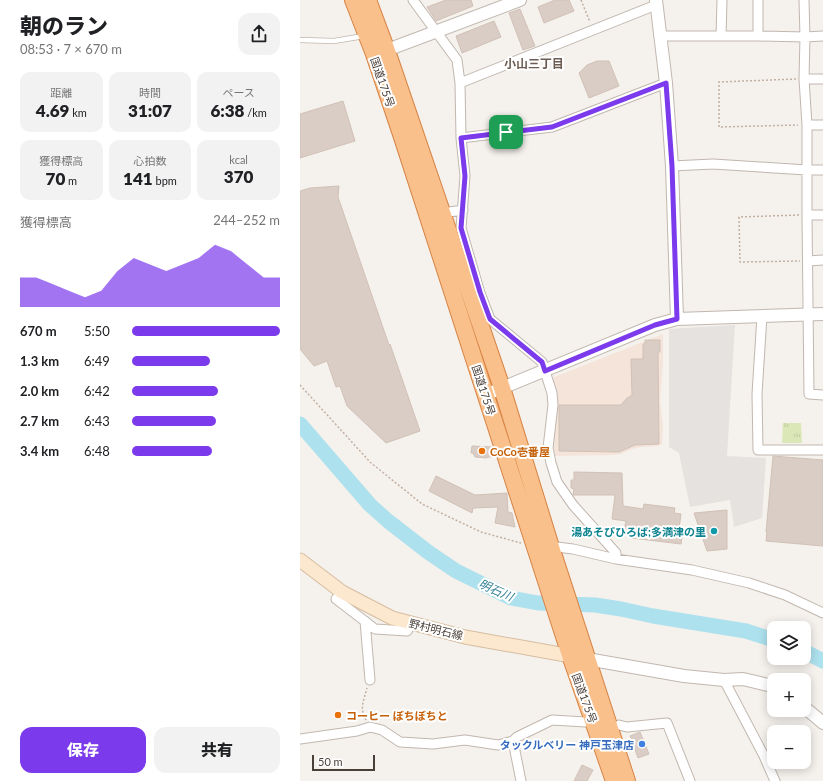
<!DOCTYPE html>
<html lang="ja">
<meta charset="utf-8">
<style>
:root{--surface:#fff;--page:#f2f2f2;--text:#202124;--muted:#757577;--accent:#7c3aed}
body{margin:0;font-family:Lato,"Noto Sans JP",sans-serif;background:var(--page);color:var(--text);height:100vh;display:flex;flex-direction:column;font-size:15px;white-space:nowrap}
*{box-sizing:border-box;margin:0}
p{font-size:13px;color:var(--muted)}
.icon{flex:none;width:22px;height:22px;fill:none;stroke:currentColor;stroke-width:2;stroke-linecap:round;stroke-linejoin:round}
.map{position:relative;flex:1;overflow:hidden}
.details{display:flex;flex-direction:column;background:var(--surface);width:300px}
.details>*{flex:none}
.fabs{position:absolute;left:467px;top:621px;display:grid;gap:8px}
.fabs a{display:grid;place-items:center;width:44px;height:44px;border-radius:8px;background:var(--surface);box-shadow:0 2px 10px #0003;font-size:20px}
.scale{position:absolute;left:12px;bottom:10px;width:63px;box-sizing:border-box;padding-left:4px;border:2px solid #4a403a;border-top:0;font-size:11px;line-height:14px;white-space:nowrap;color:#4a403a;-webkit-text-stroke:3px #fff;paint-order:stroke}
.pin{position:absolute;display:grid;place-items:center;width:34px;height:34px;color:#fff;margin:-17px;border-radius:8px;box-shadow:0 2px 6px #0006}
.round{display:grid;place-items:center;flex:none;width:42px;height:42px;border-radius:12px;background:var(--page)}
.overview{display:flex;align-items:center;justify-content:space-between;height:68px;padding:0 20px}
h1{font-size:22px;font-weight:800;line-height:30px}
.stats{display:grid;grid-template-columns:repeat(3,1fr);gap:6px;height:68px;padding:4px 20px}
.stats div{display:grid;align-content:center;border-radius:10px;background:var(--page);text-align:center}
.stats b{font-size:17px;font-weight:800}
.stats small{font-size:11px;font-weight:400}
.stats p{font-size:11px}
.chart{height:112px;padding:8px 20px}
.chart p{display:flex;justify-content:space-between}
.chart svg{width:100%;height:72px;margin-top:4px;fill:var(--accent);opacity:.7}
.primary-button{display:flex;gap:8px;margin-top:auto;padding:8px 20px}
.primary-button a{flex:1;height:46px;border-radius:12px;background:var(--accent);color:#fff;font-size:16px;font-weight:800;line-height:46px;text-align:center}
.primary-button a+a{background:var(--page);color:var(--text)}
ul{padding:0 20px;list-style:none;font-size:13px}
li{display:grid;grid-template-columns:64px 48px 1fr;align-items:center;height:30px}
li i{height:10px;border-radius:5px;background:var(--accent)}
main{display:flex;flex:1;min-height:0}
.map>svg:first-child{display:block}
.commercial{fill:#f5e4da}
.grass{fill:url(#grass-tufts)}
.parking{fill:#e5e2e0}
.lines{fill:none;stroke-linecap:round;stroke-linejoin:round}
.river{stroke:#ade1ee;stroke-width:15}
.building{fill:#dacdc5;stroke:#d1c1b6}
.service-casing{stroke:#c1b7af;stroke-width:6}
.minor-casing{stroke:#c1b7af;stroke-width:11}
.tertiary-casing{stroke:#c1b7af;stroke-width:14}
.secondary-casing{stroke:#d6bda0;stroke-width:15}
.trunk-casing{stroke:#d88344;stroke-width:18}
.path{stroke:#c2b0a1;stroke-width:1.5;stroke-dasharray:2 2;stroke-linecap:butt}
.service{stroke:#fff;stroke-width:4.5}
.minor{stroke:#fff;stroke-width:9}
.tertiary{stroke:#fff;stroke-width:12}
.secondary{stroke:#fce8cf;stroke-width:13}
.trunk{stroke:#f9c08b;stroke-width:16}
.route-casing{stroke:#fff;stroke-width:8}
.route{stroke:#7c3aed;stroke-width:5}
.food-dot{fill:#e8710a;stroke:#fff;stroke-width:1.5}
.culture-dot{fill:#0f9aa8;stroke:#fff;stroke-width:1.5}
.shop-dot{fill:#3f7fe0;stroke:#fff;stroke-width:1.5}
.labels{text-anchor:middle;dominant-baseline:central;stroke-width:4;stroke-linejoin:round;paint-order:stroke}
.street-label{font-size:11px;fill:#4a403a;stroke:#fff}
.food-label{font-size:11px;font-weight:bold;fill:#c56008;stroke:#fff;text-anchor:start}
.culture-label{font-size:11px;font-weight:bold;fill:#0d838f;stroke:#fff;text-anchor:end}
.shop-label{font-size:11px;font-weight:bold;fill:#366cbe;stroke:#fff;text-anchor:end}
.neighbourhood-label{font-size:12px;font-weight:bold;fill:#6c5c51;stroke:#fff}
.water-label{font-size:12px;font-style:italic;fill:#2f7d93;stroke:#fff}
</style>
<main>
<section class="details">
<div class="overview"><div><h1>朝のラン</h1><p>08:53 · 7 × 670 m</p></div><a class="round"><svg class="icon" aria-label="share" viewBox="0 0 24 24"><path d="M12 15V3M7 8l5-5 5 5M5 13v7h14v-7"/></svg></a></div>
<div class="stats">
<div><p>距離</p><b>4.69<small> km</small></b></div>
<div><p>時間</p><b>31:07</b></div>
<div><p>ペース</p><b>6:38<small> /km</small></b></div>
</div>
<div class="stats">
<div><p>獲得標高</p><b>70<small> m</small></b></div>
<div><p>心拍数</p><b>141<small> bpm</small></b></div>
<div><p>kcal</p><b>370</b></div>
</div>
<div class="chart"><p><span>獲得標高</span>244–252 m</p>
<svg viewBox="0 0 160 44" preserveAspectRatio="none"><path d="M0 44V26L10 26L20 30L30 34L40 38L50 34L60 22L70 14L80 18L90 22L100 18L110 14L120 6L130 10L140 18L150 26L160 26V44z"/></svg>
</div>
<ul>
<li><b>670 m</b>5:50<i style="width:100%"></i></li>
<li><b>1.3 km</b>6:49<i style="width:53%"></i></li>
<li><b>2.0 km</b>6:42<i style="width:58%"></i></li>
<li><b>2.7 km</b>6:43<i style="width:57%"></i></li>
<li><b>3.4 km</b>6:48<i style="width:54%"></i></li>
</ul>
<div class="primary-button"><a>保存</a><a>共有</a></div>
</section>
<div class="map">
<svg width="523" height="781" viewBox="0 0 523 781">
<defs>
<pattern id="grass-tufts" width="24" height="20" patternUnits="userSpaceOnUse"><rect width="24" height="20" fill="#dce7b8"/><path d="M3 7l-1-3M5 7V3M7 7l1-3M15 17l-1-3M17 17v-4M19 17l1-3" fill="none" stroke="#bec79f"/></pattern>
</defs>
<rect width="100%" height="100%" fill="#f5f1ec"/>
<!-- commercial -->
<path class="commercial" d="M363,334V363L360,402L363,425L362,444L358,446L341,447L332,449L321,454L313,455L254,456L253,444L256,405L252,378Z"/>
<!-- grass -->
<path class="grass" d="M483,423H501L502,443H482Z"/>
<!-- parking -->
<path class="parking" d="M435,325L427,456L466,458L462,518L434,527L430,500L390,507L379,453L369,447V329Z"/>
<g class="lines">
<!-- river -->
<path class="river" d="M0,424L70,505L88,521L128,552L156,571L211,598L238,603L295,605L321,609L353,616L446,631L474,640
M504,651L523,661"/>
</g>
<!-- building -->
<path class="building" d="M146,0H171L173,6L136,21L127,7Z
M255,0H269L274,11L244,23L238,7Z
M220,9L235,46L223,50L209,13Z
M194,21L201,37L162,53L156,36Z
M297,61H309L319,86L289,98L279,73L287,65Z
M43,101L55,141L0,158V114Z
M39,186L38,197L89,345L90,344L120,431L86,443L47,406L40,386L36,387L27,361L14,366L0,349V191L10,188Z
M345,340H360V352H358L359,444L335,445L319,452L259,451V405H321L326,399L332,395L331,359H343V344H345Z
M172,446L192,447L195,455H193V457H187V458L175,457L173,453H171Z
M473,456L523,460V546L466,541L467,532H466Z
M274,472L322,473L323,506L343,509L344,504L375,508L374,513L381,514L379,529L383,530L381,544L332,538L333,531L324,530L326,521L312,519L315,495H273L274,489L271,488V480H274Z
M136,476L175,495L207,493L208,512L212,513L215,527L195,523L198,507L173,508L172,513L129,491Z
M427,510V549L407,551L394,513Z
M340,732L349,754L338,758L330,736Z
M282,765L293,770L287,781H274Z"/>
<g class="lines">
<!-- service casing -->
<g class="service-casing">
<path id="service" d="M0,40L34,41L64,36"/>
</g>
<!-- minor casing -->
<g class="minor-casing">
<path id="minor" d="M113,0L157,60L160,83L161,138L165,176L161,228L180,293L190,319L242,362L252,393L253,405L248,448L251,463L257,482L273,505L316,553V559
M504,0L505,37L504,79L507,125V215L509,394L523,395
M359,36H458L505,37L523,36
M421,36L422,0
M458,36V0
M504,79H523
M160,83L356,5
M507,125H523
M161,138L252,127L366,83
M372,166L413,164L507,170H523
M142,213L163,210
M507,215H523
M508,261L523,260
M462,316L457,394L458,450H523
M249,546L273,549L316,559L392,570L449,583L485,595L523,613
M42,592L36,599L75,629L107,631L112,623
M65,621L70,680
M424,680L464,756L475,781
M319,725L327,727L367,723L390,781
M0,739L57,731L70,727L82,730L100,742L133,744L165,740L198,745L213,741L217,737L252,720L286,722
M213,741L221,781"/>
</g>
<!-- tertiary casing -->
<g class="tertiary-casing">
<path id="tertiary" d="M356,0L366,83L372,166L377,319
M79,53L220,0
M185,395L355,325L377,319L523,314
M287,659L384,676L424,680L443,679L468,685L474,688
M504,707L523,723"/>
</g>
<!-- secondary casing -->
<g class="secondary-casing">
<path id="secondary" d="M0,560L42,592L92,618L165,637L277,657"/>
</g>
<!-- trunk casing -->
<g class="trunk-casing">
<path id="trunk" d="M53,0L74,54L102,137L270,655L314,781
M68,0L87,51L202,388L251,547L327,781"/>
</g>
<!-- path -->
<path class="path" d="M281,0L290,22
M496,79L419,82V127L498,125
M499,215L439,217L440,262L500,261
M0,385L70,462L122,504L181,532L221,543
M66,720C59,709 64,700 67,688"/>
<!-- service -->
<use href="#service" class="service"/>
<!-- minor -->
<use href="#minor" class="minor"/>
<!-- tertiary -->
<use href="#tertiary" class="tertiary"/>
<!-- secondary -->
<use href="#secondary" class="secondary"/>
<!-- trunk -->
<use href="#trunk" class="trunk"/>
</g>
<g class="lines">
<!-- route casing -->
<g class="route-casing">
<path id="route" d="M366,83L372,166L377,319L355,325L245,371L242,362L190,319L180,292L161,228L165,176L161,138L252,127Z"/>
</g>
<!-- route -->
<use href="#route" class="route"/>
</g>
<!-- markers -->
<g class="food-dot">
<circle cx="182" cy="451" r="4"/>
<circle cx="38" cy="715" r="4"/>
</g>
<circle class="culture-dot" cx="414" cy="531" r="4"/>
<circle class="shop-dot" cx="342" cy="744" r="4"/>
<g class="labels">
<!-- street labels -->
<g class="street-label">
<text transform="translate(83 82) rotate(71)">国道175号</text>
<text transform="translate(184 390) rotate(72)">国道175号</text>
<text transform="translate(136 629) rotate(14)">野村明石線</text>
<text transform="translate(285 698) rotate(70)">国道175号</text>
</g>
<!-- food labels -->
<g class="food-label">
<text x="190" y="451">CoCo壱番屋</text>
<text x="46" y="715">コーヒー ぼちぼちと</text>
</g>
<!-- culture labels -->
<g class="culture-label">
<text x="406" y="531">湯あそびひろば;多満津の里</text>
</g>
<!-- shop labels -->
<g class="shop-label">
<text x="334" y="744">タックルベリー 神戸玉津店</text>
</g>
<!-- neighbourhood labels -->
<g class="neighbourhood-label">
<text x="234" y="63">小山三丁目</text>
</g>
<!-- water labels -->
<g class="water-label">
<text transform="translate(196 590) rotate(24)">明石川</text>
</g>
</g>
</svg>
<div class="fabs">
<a><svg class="icon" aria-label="layers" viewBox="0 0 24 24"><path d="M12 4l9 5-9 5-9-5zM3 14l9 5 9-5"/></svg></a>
<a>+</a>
<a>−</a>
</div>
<div class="scale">50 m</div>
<div class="pin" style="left:206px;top:132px;background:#1e9e55"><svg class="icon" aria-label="arrive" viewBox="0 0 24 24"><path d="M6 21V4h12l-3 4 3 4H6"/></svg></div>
</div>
</main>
